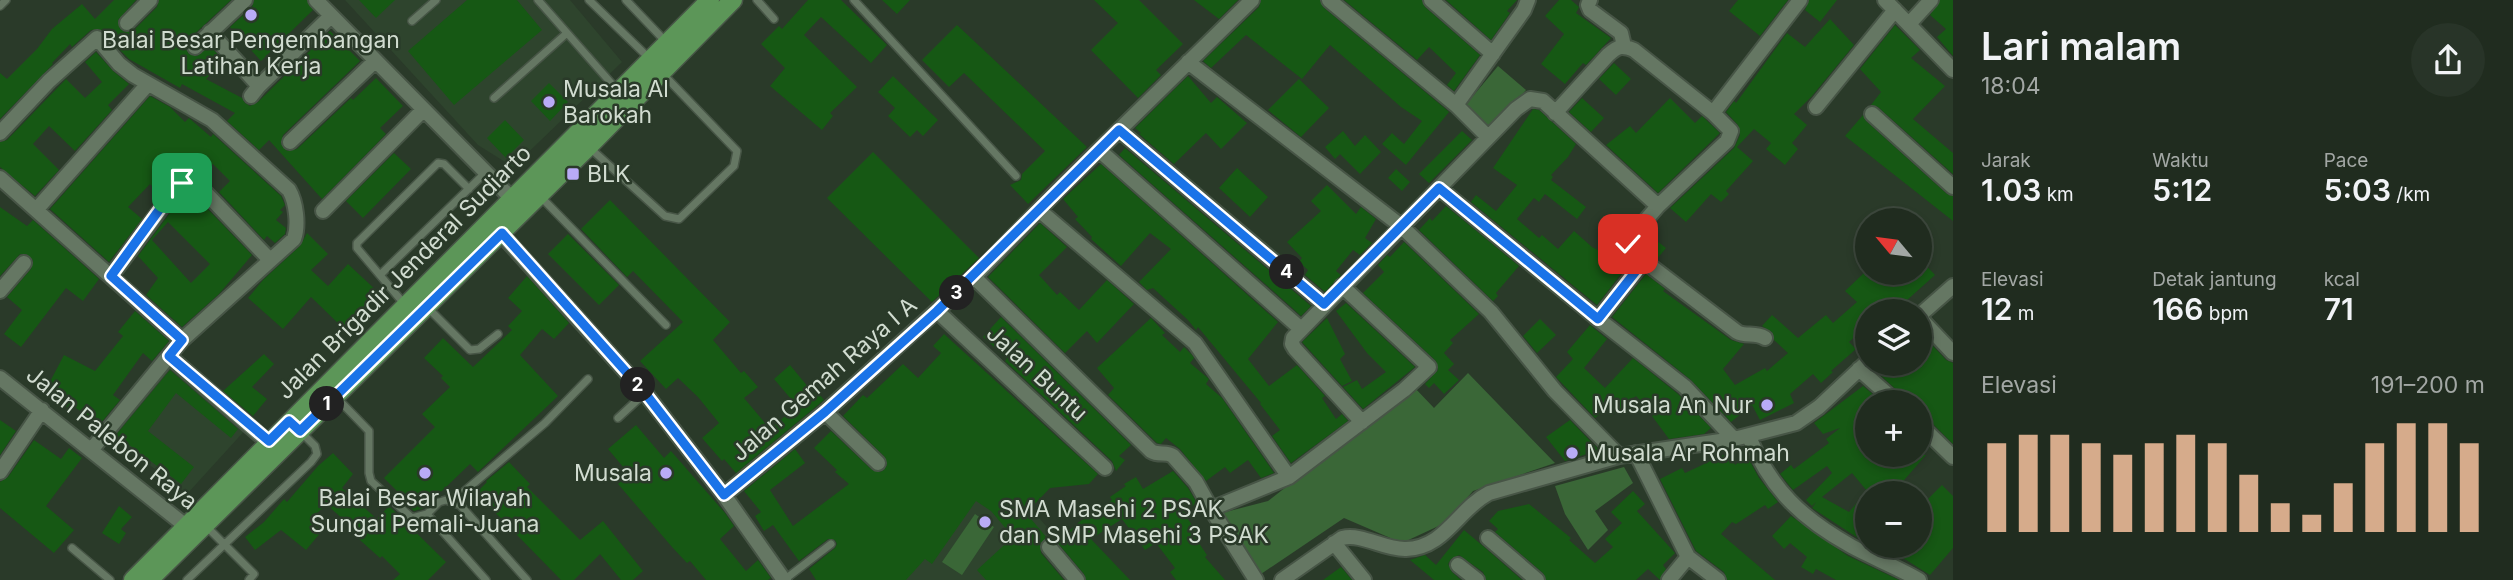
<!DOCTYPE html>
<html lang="id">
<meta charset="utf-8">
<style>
:root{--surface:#202c1f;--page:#283428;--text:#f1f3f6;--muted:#a2a7a4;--line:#3d483d;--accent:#d6ab8b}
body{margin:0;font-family:Inter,sans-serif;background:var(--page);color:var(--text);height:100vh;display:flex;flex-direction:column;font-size:26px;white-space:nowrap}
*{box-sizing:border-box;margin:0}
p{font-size:23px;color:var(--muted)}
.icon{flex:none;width:38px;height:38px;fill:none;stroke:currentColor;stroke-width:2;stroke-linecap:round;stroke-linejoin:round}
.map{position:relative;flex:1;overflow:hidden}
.side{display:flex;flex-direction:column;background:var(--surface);width:560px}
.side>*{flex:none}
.needle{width:46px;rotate:299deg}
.buttons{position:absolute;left:1855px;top:208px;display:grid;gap:14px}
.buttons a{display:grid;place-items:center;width:77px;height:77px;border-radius:50%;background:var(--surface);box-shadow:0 4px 10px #0003,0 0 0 2px var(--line);font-size:35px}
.pin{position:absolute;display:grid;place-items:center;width:60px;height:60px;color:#fff;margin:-30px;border-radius:14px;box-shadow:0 4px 10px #0006}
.km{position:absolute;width:35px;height:35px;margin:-18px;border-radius:50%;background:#222;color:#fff;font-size:19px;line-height:35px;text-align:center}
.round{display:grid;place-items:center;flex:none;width:74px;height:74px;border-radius:37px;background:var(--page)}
.overview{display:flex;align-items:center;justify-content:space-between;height:119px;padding:0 28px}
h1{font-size:38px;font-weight:600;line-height:52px}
.metrics{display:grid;grid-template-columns:repeat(3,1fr);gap:10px;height:119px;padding:7px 28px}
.metrics div{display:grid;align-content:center}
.metrics b{font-size:30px;font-weight:600}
.metrics small{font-size:19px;font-weight:400}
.metrics p{font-size:19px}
.chart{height:196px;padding:14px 28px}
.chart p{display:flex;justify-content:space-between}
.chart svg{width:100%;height:126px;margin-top:7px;stroke:var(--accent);stroke-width:6}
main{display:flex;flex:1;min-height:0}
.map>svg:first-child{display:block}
.built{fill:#2e442d}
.green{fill:#3a6737}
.building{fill:#165814;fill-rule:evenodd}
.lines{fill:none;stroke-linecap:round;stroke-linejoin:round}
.lane-casing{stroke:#475546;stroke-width:10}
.street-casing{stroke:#475546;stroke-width:18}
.primary-casing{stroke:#475546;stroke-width:21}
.lane{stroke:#657763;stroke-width:7}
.street{stroke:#657763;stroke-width:14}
.primary{stroke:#5c9658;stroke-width:18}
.route-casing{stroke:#fff;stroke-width:14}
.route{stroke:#1a73e8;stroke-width:9}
.poi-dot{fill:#b9abf7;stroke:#2a3a29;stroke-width:2.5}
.labels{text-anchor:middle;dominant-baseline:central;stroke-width:5;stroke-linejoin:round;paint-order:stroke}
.poi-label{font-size:23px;fill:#d1dcd0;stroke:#2a3a29;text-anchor:start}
.street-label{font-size:23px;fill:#d1dcd0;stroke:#2a3a29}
</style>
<main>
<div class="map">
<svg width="1953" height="580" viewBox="0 0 1953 580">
<rect width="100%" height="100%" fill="#2a3a29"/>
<!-- built -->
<path class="built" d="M345,0H570L622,62L513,167L478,145Z
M170,360L248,427L187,494L111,435Z
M951,490L1027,504L1053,534L1032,558L1007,580H874Z"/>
<!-- green -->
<path class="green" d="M1498,66L1526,90L1491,132L1463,108Z
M1468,373L1555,463L1473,491L1445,523L1402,543L1344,518L1261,574L1218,514L1268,501L1414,387L1434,408Z
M1624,467L1633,483L1595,511L1608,530L1588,550L1565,514L1555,486Z
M975,514L994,527L962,575L942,562Z"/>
<!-- building -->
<path class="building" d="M114,0H136L118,20L120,29L125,32L134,30L157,7L159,0H231L188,40L186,49L189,54L197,56L210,46L224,61L206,79L242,98L245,103L250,106L258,102L330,31L360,61L283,135L281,144L287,151L297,149L351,98L353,100L376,78L403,106L380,128L386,134L322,199L269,140L259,150L227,121L235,113L182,84L180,88L129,59L99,29L91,30L72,47L70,44L52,63L53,64L0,119V73L7,79L37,49L52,29L82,4L95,19Z
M254,0H307L313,10L261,61L230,27L252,7Z
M359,0H395L376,18Z
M467,0H517L542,30L454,105L408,51Z
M808,0H841L887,45L871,63L821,17L804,35L857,87L830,113L833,116L822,130L770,86L785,68L761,44L779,26L782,29Z
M882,0H910L897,14Z
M1094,0H1139L1183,44L1156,70L1161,75L1138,98L1091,50L1118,23Z
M1194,0H1238L1219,19Z
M1261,0H1320L1323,7L1448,111L1449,112L1406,165L1382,144L1392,133L1404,144L1422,121L1401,107L1330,45L1302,79L1246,35L1211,68L1203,61L1259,7Z
M1344,0H1422L1425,7L1480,55L1454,91L1447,85L1456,73L1429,47L1417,60Z
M1446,0H1517L1507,11L1510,13L1491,40Z
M1559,0H1571L1579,7L1576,13L1611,38L1586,65L1583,63L1565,84L1541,64L1564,34L1545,16Z
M1738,0H1788L1760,36L1729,11Z
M1809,0H1837L1820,22L1805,10Z
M1940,0H1953V56L1937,37L1946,29L1930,15Z
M1830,19L1854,45L1812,96L1794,114L1807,125L1792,143L1798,149L1785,165L1766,149L1771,143L1754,129L1737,147L1753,161L1726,191L1729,194L1721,202L1711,194L1686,222L1670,208L1734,148L1740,135L1738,125L1726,112L1734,101L1736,103L1787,33L1805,47Z
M957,25L1087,147L1028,204L1010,185L1021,180L1022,174L1045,151L964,73L949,87L922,60Z
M1895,25L1920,50L1911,58L1945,86L1913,119L1953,153V174L1878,107L1871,105L1881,92L1860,69Z
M96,52L113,71L129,84L108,105L112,110L75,151L49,126L33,144L59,170L35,196L0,167V142L7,140L66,79L85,98L102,82L85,62Z
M1614,63L1631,79L1616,95L1599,79Z
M893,76L938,120L923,136L917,130L910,137L888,116L895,108L878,92Z
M1188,76L1211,103L1217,97L1247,123L1221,149L1206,133L1174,164L1139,134L1141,133L1135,128Z
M1299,79L1329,108L1301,137L1268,110Z
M549,83L568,102L550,121L531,101Z
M150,96L170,107L185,122L189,118L211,137L213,134L281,196L285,205L280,210L283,212L276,220L286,228L285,234L275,243L267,236L264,240L219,192L230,181L213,164L209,167L206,163L193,177L176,174L160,194L150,184L128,207L142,219L109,262L50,209Z
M1582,98L1604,118L1591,132L1569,112Z
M1670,98L1695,123L1702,116L1720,133L1658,193L1606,145L1630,126L1636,133Z
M1533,109L1539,110L1576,144L1568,157L1551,175L1553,177L1551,180L1586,207L1577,219L1545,194L1539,202L1534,198L1517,219L1539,238L1542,235L1558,249L1574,231L1592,247L1612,257L1618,245L1631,261L1597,305L1471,202L1476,195L1496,211L1517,185L1493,168Z
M1863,115L1866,121L1947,194L1953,196V221L1845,136Z
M505,120L524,140L506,158L487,138Z
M1343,131L1355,146L1365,135L1381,152L1360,174L1340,154L1335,159L1325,147Z
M1462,131L1472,140L1429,183L1419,174Z
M1125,148L1311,306L1301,316L1290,306L1119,155Z
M873,152L979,258L932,302L827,198Z
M394,153L411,169L363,218L346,201Z
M1101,164L1278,322L1248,359L1269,386L1297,365L1325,396L1322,398L1336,419L1342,414L1348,421L1291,463L1272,436L1280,430L1260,404L1261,403L1198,327L1196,330L1188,320L1153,288L1147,290L1139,282L1171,249L1150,233L1121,266L1091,239L1092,237L1075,219L1078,217L1063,199Z
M1237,168L1268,197L1250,217L1219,188Z
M1396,169L1410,182L1402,191L1388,178Z
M1327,185L1356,214L1361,207L1376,219L1365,238L1372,243L1360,255L1353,250L1336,271L1341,275L1325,292L1305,275L1308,270L1299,262L1302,258L1287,242L1321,211L1311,201Z
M184,194L197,198L252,255L219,294L182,327L146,295L158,278L138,256ZM168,222L210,264L191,283L152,240Z
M610,200L730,322L713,340L741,373L744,371L758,387L744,398L770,429L797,406L774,379L790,365L813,393L816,390L824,400L736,473L724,459L722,461L702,438L719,423L698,397L678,378L666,389L640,361L683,322L633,271L627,277L581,229Z
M1446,206L1519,266L1496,293L1498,296L1493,301L1419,230L1430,218L1432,221Z
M0,207L27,226L33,220L99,279L83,301L66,288L21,347L4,334L22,310L7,297L31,269L33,260L26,254H20L0,276Z
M1040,223L1067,247L1039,275L1057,295L1060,292L1079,310L1107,280L1134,304L1097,343L1087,331L1065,353L988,277Z
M307,233L328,254L311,270L328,286L348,264L378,292L343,328L311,297L283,329L248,298L263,280L300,246Z
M1647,233L1666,248L1657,259L1640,242Z
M568,234L619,285L599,305L548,254Z
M1404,242L1479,314L1450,340L1453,343L1444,353L1454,364L1448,370L1459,380L1444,394L1434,383L1429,388L1425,384L1438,370L1436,361L1363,293L1384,272L1378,265L1387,255L1390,257Z
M1920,259L1935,275L1906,301L1908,303L1901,312H1867V326L1849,342L1856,349L1831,371L1833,372L1821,383L1813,374L1790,394L1794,403L1760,420L1752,405L1731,422L1691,380L1612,317L1646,274L1665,289L1663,291L1731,340L1744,344L1723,369L1735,385L1765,368L1767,371L1788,353L1774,340L1772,332L1762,326L1772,315L1798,338L1826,315L1833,323L1857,302L1845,291L1864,273H1920Z
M527,276L569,323L554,339L542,329L520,355L558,396L478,472L470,464L424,508L414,511L398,497L400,494L384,478L435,427L422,414L450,387L441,378L443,376L424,358L443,338L473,367L512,330L508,326L522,311L508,298Z
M1346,303L1415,367L1363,409L1343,387L1357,380L1362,389L1386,372L1367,353L1336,311Z
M135,311L169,341L152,361L143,353L113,395L120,400L100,424L70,404L68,408L43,395L64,355L95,371L123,336L118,332Z
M1001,317L1131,445L1119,456L1125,460L1116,471L1112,461L1005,361L1007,359L983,337Z
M1151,318L1165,333L1162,335L1180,352L1184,347L1192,355L1194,358L1190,363L1209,379L1206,384L1222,398L1274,473L1261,478L1248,460L1230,473L1225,467L1206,481L1180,449L1166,438L1161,444L1157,443L1108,395L1114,388L1097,368Z
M1327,318L1345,354L1340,359L1352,381L1342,386L1302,342Z
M1540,319L1556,335L1537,353L1523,336Z
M1590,325L1607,339L1584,368L1605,388L1633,358L1678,394L1711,428L1704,434L1669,439L1652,416L1654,414L1636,396L1611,416L1606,409L1595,418L1556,377L1573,359L1567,352Z
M1920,332L1946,360L1953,363V444L1927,418L1920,416V402H1905L1902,395L1877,372L1886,364H1920Z
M944,334L1098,474L1089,484L1050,488L1026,513L1047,538L1040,543L1041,553L1064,580H986L977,570L1013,537L991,511L976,501L932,564L925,559L906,580H816L809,569L835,548L837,544L835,540L828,539L799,561L773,525L764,531L755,516L761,512L744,491L795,449L805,463L770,490L793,526L849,484L835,472L837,470L814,448L831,431L872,470L880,472L884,470L887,465L885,457L843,416L863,395L867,398L903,364L918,378L941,353L933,346Z
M264,354L274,364L252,387L267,399L253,416L223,391Z
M170,370L238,429L231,438L176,393L148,431L194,467L181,484L116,435Z
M1863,386L1882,402H1867V455H1926L1898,487L1904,494H1869L1867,492V532L1861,540L1812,508L1816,502L1812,506L1806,500L1832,473L1827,466L1793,490L1780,474L1791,465L1794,469L1829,443L1826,439L1840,428L1823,434L1814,423ZM1852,473L1867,491L1849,512L1822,497Z
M0,420L16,431L0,455Z
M1570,420L1599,450L1565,461L1546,437Z
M636,425L664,458L671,451L725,513L734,526L720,539L746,571L758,560L771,578L768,580H706L690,561L687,563L672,547L618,484L629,474L608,449Z
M34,440L61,459L69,448L82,458L46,506L74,530L54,553L0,508V482L8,477Z
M1730,452L1735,465L1747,456L1759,478L1778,502L1768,509L1765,505L1736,524L1732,522L1721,534L1775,580H1727L1724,572L1696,551L1660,479L1682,468L1685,473Z
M333,453L353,474L342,488L377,519L389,506L446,562L428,580H393L400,574L382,556L380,558L351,532L354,529L326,504L310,521L322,531L306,550L281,530L255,550L245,537L264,522L284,499L287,502L318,466Z
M509,462L530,484L527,487L580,540L603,521L643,571L633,580H621L600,554L574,580H561L476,493L487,482L486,481Z
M1173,471L1188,488L1197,503L1188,509L1191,515L1187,518L1198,533L1194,536L1207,555L1205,557L1225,580H1176L1170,572L1175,568L1156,543L1145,550L1122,519L1091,539L1130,580H1086L1084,574L1057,542L1079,522L1112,500L1110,497L1126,486L1124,484L1136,477L1143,489Z
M1942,485L1953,496V548L1930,575L1884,546H1920V507Z
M1633,491L1645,504L1637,511L1675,553L1663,565L1666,569L1660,580L1648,569L1636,580H1546L1543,573L1495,532L1498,529L1489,521L1498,511L1529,504L1571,538L1569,540L1595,563L1613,547L1605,539L1622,523L1611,512Z
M119,506L132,517L121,529L126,533L119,544L102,533Z
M1791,516L1848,556L1899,580H1836L1816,569L1813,574L1801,567L1807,557L1790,543L1784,549L1772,536Z
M1464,530L1483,546L1522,580H1486L1483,572L1459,555L1451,559L1448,564L1452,572L1461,580H1434L1410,560L1425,555L1436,565Z
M1341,567L1352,580H1323Z"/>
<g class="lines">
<!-- lane casing -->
<g class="lane-casing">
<path id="lane" d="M538,0L619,92
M589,0L649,58
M626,0L666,42
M757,0L774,19
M854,0L1016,176
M0,6L6,0
M412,21L436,0
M494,98L567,33
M590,148L665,216L679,219L734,166L737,151L661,72
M539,195L666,325
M380,275L486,172
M406,306L357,248V243L438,163L444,164L469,189
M426,306L470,350L479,349L498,334
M335,396L369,431V473L371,481L412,518L427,514L486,580
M618,418L645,393
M453,501L545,423L588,379
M427,514L439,502L446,500L460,505L527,580
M206,526L254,574L249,580
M72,548L110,580
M187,580L311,462L317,454L315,446L300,431
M784,580L831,544"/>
</g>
<!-- street casing -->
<g class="street-casing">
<path id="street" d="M316,0L519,206
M1329,0L1456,105L1488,137
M1431,0L1493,54
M1590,0L1588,5L1590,10L1621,33L1624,46
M1885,0L1953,70
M127,23L150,0
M1909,24L1931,0
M210,32L259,86
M195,47L245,0
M1188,62L1401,226L1491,312L1555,391L1619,456
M251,96L259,86L331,16
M1456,105L1524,10L1528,0
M1816,107L1895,10
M1555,113L1608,55C1618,46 1622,45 1634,50L1713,113
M1872,114L1953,187
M1119,130L1324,304
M0,133L49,81L97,38L119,64L133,75L212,120L289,190C296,202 299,225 294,239L182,340
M290,142L375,61
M1099,150L1301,329
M0,178L182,340L92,449
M1439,188L1598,319L1685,387L1734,439
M36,210L148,84
M1039,210L1195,343L1289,477
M323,211L423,110
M495,227L645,393L724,495L784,580
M111,276L180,183L202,189L270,260
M974,277L1151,451C1159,456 1166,451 1173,456L1196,482L1211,509
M0,291L24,263
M937,311L1105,468
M1920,315L1953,286
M1920,318L1953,353
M1598,319L1644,261
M1765,338C1755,332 1746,337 1737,332L1644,261L1627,242L1658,206L1727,141L1731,131L1713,113L1800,0
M169,356L276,449
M1859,369L1896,402
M0,378L192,531
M825,412L878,463
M1362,422L1295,349L1292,344L1293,338L1516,109L1530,99L1543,101L1658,206
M1920,425L1953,457
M1749,437C1771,489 1801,518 1851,546C1873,558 1897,567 1919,580
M1636,453L1688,557L1718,580
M0,472L42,410
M724,495L825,412L974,277L1062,186L1252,0
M1488,538L1537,580
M1334,543L1364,580
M1049,547L1077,580
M1458,565L1477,580
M1256,580L1211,509L1289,477L1404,390L1429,367L1342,286
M1282,580L1342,538C1363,533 1384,550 1406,549C1445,548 1458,509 1489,493L1619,456L1734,439L1796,423L1819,407L1867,362
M1669,580L1688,557"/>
</g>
<!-- primary casing -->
<g class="primary-casing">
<path id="primary" d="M133,580L710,0
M149,580L588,147L733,0"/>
</g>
<!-- lane -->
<use href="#lane" class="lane"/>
<!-- street -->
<use href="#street" class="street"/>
<!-- primary -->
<use href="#primary" class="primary"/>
</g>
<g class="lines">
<!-- route casing -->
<g class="route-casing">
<path id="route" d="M182,183L178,184L111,276L182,340L169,356L269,441L289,421L300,431L502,233L645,393L724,495L825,412L937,311L1119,130L1324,304L1439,188L1598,319L1644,261L1628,244"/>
</g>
<!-- route -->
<use href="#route" class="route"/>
</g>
<!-- markers -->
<g class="poi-dot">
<circle cx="251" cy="15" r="7"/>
<circle cx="549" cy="102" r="7"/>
<rect x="566" y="167" width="14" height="14" rx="3.5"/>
<circle cx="1767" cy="405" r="7"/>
<circle cx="1572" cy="453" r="7"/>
<circle cx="425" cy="473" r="7"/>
<circle cx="666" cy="473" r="7"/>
<circle cx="985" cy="522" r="7"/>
</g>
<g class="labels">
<!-- poi labels -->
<g class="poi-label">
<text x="251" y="40" text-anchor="middle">Balai Besar Pengembangan<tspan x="251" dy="26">Latihan Kerja</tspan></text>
<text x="563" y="89">Musala Al<tspan x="563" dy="26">Barokah</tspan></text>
<text x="587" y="174">BLK</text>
<text x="1753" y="405" text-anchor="end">Musala An Nur</text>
<text x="1586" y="453">Musala Ar Rohmah</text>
<text x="652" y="473" text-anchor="end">Musala</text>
<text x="425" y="498" text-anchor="middle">Balai Besar Wilayah<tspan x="425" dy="26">Sungai Pemali-Juana</tspan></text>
<text x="999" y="509">SMA Masehi 2 PSAK<tspan x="999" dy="26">dan SMP Masehi 3 PSAK</tspan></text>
</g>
<!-- street labels -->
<g class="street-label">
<text transform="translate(404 272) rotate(-45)">Jalan Brigadir Jenderal Sudiarto</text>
<text transform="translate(1037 373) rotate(43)">Jalan Buntu</text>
<text transform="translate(824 379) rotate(-41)">Jalan Gemah Raya I A</text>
<text transform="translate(112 438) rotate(39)">Jalan Palebon Raya</text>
</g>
</g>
</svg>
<div class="buttons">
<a><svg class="needle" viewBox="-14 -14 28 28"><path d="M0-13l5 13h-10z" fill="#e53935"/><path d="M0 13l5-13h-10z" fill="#a2a7a4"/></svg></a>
<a><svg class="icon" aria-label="layers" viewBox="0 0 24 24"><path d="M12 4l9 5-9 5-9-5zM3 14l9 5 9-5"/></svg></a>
<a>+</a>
<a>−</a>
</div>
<div class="pin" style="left:182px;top:183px;background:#1e9e55"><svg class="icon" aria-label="arrive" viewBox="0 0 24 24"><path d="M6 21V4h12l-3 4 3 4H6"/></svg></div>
<div class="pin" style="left:1628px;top:244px;background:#d93025"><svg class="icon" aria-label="check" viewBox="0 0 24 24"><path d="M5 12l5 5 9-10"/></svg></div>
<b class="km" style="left:327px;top:404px">1</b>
<b class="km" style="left:638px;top:385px">2</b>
<b class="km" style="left:957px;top:293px">3</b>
<b class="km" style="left:1287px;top:272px">4</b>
</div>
<section class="side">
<div class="overview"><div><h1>Lari malam</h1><p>18:04</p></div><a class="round"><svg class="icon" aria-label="share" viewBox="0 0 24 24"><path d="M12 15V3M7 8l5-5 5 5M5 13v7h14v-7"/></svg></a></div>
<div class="metrics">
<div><p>Jarak</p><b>1.03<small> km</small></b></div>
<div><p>Waktu</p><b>5:12</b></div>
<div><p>Pace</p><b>5:03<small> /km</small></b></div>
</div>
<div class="metrics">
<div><p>Elevasi</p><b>12<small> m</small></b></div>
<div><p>Detak jantung</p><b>166<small> bpm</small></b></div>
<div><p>kcal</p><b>71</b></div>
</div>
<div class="chart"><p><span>Elevasi</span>191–200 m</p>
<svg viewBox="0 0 160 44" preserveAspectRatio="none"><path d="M5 44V13M15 44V10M25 44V10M35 44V13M45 44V17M55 44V13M65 44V10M75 44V13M85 44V24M95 44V34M105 44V38M115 44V27M125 44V13M135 44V6M145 44V6M155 44V13"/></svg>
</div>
</section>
</main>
